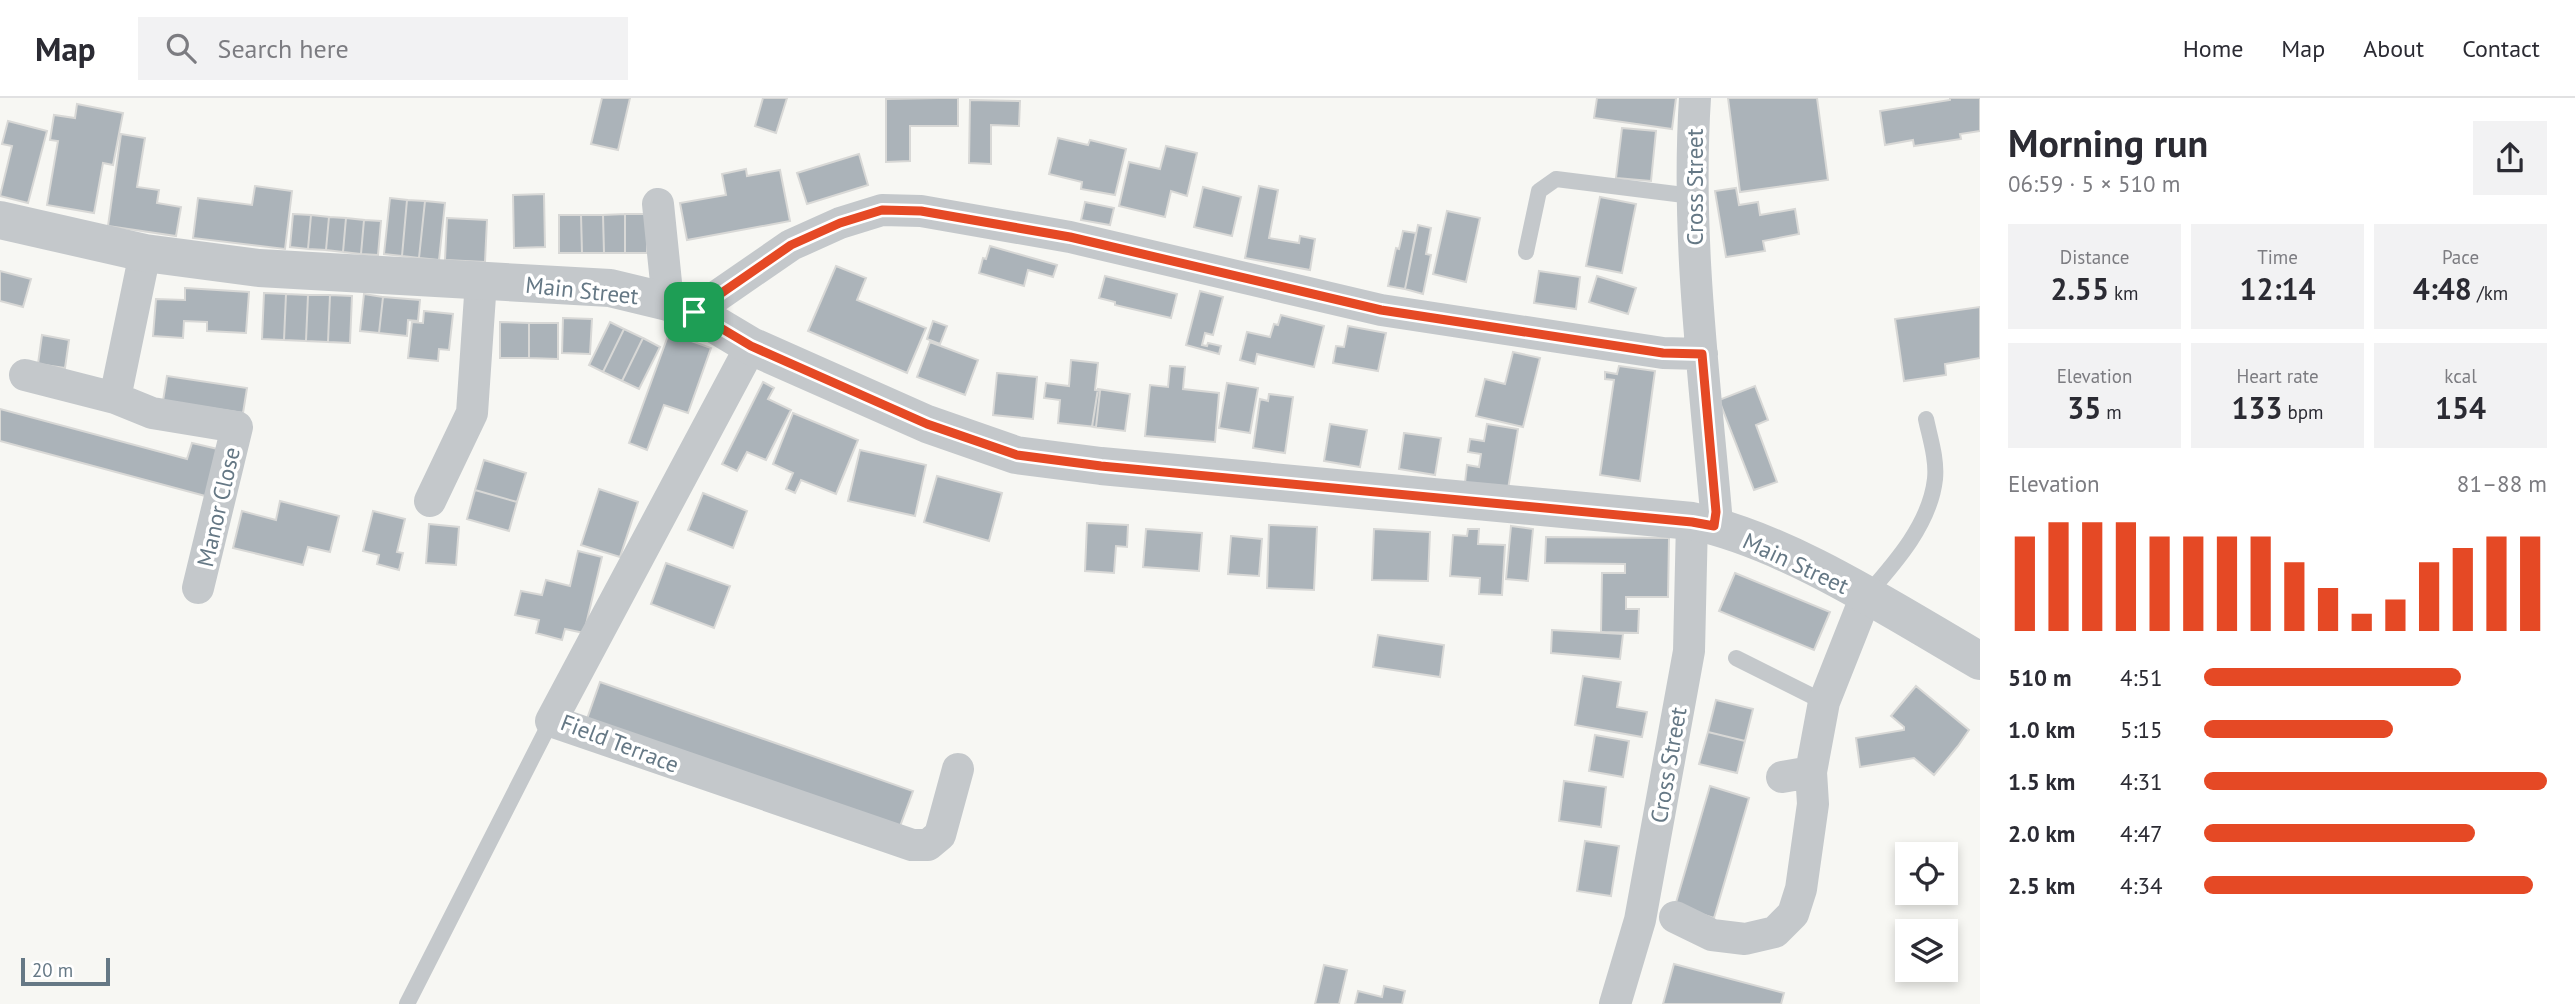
<!DOCTYPE html>
<meta charset="utf-8">
<style>
:root{--surface:#fff;--page:#f2f2f3;--text:#2b2b33;--muted:#7c7c81;--line:#e1e1e2;--accent:#e54925}
body{margin:0;font-family:"PT Sans",sans-serif;background:var(--page);color:var(--text);height:100vh;display:flex;flex-direction:column;font-size:26px;white-space:nowrap}
*{box-sizing:border-box;margin:0}
p{font-size:23px;color:var(--muted)}
.icon{flex:none;width:38px;height:38px;fill:none;stroke:currentColor;stroke-width:2;stroke-linecap:round;stroke-linejoin:round}
.map{position:relative;flex:1;overflow:hidden}
.panel{display:flex;flex-direction:column;background:var(--surface);width:595px}
.panel>*{flex:none}
.controls{position:absolute;left:1895px;top:744px;display:grid;gap:14px}
.controls a{display:grid;place-items:center;width:63px;height:63px;border-radius:0px;background:var(--surface);box-shadow:0 4px 10px #0003;font-size:35px}
.scale{position:absolute;left:21px;bottom:18px;width:89px;box-sizing:border-box;padding-left:7px;border:4px solid #657885;border-top:0;font-size:19px;line-height:24px;white-space:nowrap;color:#657885;-webkit-text-stroke:5px #fff;paint-order:stroke}
.pin{position:absolute;display:grid;place-items:center;width:60px;height:60px;color:#fff;margin:-30px;border-radius:14px;box-shadow:0 4px 10px #0006}
.round{display:grid;place-items:center;flex:none;width:74px;height:74px;border-radius:0px;background:var(--page)}
.headline{display:flex;align-items:center;justify-content:space-between;height:119px;padding:0 28px}
h1{font-size:38px;font-weight:600;line-height:52px}
.metrics{display:grid;grid-template-columns:repeat(3,1fr);gap:10px;height:119px;padding:7px 28px}
.metrics div{display:grid;align-content:center;border-radius:0px;background:var(--page);text-align:center}
.metrics b{font-size:30px;font-weight:600}
.metrics small{font-size:19px;font-weight:400}
.metrics p{font-size:19px}
.chart{height:196px;padding:14px 28px}
.chart p{display:flex;justify-content:space-between}
.chart svg{width:100%;height:126px;margin-top:7px;stroke:var(--accent);stroke-width:6}
ul{padding:0 28px;list-style:none;font-size:23px}
li{display:grid;grid-template-columns:112px 84px 1fr;align-items:center;height:52px}
li i{height:18px;border-radius:9px;background:var(--accent)}
header{display:flex;align-items:center;gap:42px;box-sizing:border-box;height:98px;padding:0 35px;background:var(--surface);border-bottom:2px solid var(--line)}
header strong{font-size:33px}
nav{display:flex;gap:38px;margin-inline-start:auto;font-size:24px}
.search{width:490px;height:63px;background:var(--page);display:flex;align-items:center;gap:18px;box-sizing:border-box;padding:0 24px;border-radius:0px;color:var(--muted);font-size:26px}
main{display:flex;flex:1;min-height:0}
.map>svg:first-child{display:block}
.building{fill:#abb3b9;stroke:#d8d8d6;stroke-width:2}
.lines{fill:none;stroke-linecap:round;stroke-linejoin:round}
.service{stroke:#c4c8cb;stroke-width:16}
.minor{stroke:#c4c8cb;stroke-width:32}
.tertiary{stroke:#c4c8cb;stroke-width:38}
.route-casing{stroke:#fff;stroke-width:14}
.route{stroke:#e54925;stroke-width:9}
.labels{text-anchor:middle;dominant-baseline:central;stroke-width:7;stroke-linejoin:round;paint-order:stroke}
.street-label{font-size:23px;fill:#657885;stroke:#fff}
</style>
<header>
<strong>Map</strong>
<div class="search"><svg class="icon" aria-label="search" viewBox="0 0 24 24"><circle cx="10" cy="10" r="6"/><path d="M15 15l6 6"/></svg>Search here</div>
<nav><a>Home</a><a>Map</a><a>About</a><a>Contact</a></nav>
</header>
<main>
<div class="map">
<svg width="1980" height="906" viewBox="0 0 1980 906">
<rect width="100%" height="100%" fill="#f7f7f3"/>
<!-- building -->
<path class="building" d="M602,0H630L618,52L591,46Z
M763,0H787L776,35L755,28Z
M939,0H958V28H910V63L886,64V1Z
M1597,0H1676L1672,31L1594,20Z
M1728,0H1817L1828,82L1740,94Z
M1950,0H1980V33L1960,36L1961,41L1914,48L1913,42L1885,47L1880,13L1950,2Z
M970,2L1020,3L1019,28L991,27V66L969,65Z
M77,6L123,15L113,67L103,65L94,115L47,107L58,43L50,42L54,17L75,20Z
M8,23L47,33L28,105L0,98L12,48L2,46Z
M1622,30L1656,33L1651,83L1616,80Z
M121,36L145,40L137,89L159,92L157,105L181,109L176,138L108,128Z
M1058,40L1088,47L1090,42L1126,51L1115,97L1081,91L1082,84L1049,76Z
M1166,48L1197,55L1187,98L1171,93L1165,119L1119,108L1129,64L1160,71Z
M859,56L868,87L807,106L797,75Z
M746,71L747,78L780,72L790,123L687,142L680,105L726,97L722,76Z
M255,88L292,93L285,151L193,140L198,100L252,107Z
M1259,88L1278,92L1269,140L1299,145L1300,138L1315,141L1310,172L1245,160Z
M1203,89L1241,99L1232,138L1194,129Z
M1736,90L1739,107L1758,104L1760,117L1795,111L1799,136L1763,143L1765,153L1726,159L1715,93Z
M544,96L545,149L514,150L513,97Z
M1600,99L1636,106L1622,175L1586,168Z
M390,100L407,102L402,158L384,156Z
M407,102L425,103L419,160L402,158Z
M425,103L445,105L439,162L419,160Z
M1085,104L1114,110L1110,127L1081,122Z
M1447,113L1480,120L1466,184L1433,176Z
M293,116L311,117L308,151L290,149Z
M625,116V155H604L603,117Z
M625,116H647V155H625Z
M311,117L329,119L326,152L308,151Z
M559,117H581L582,155H559Z
M581,117H603L604,155H582Z
M329,119L346,120L343,154L326,152Z
M346,120L364,122L361,156L343,154Z
M447,120L487,122L485,164L445,162Z
M364,122L381,123L378,157L361,156Z
M1418,127L1431,130L1426,156L1431,157L1423,196L1405,191Z
M1403,133L1416,135L1405,191L1388,188L1396,150L1399,151Z
M990,148L1057,167L1053,179L1028,172L1024,188L979,175L983,160L986,161Z
M836,168L866,180L857,202L926,230L907,275L808,233Z
M0,173L31,181L23,209L0,203Z
M1539,173L1580,179L1576,211L1534,205Z
M1105,178L1177,196L1171,220L1115,207V204L1099,200Z
M1597,178L1636,190L1628,216L1589,204Z
M185,190L249,194L246,235L207,233V224L184,223L183,240L153,238L156,201L185,202Z
M1200,193L1223,199L1213,237L1205,235L1202,247L1207,248L1208,245L1221,248L1219,256L1186,247Z
M264,195L286,196L284,242L262,241Z
M286,196L308,197L306,243L284,242Z
M364,196L383,199L379,235L360,233Z
M308,197H330L328,244L306,243Z
M330,197L352,198L350,245L328,244Z
M383,199L420,202L418,223L408,222L407,238L379,235Z
M1980,209V260L1945,266L1946,277L1904,283L1895,221Z
M424,213L453,216L449,252L439,251L438,263L408,260L412,224L423,225Z
M1281,217L1324,228L1314,269L1257,256L1255,266L1240,262L1247,234L1270,239L1274,226L1278,227Z
M563,220L592,221L590,256L562,255Z
M933,223L947,228L940,246L927,241Z
M500,224L529,225V260H500Z
M610,224L624,231L603,274L589,267Z
M529,225H558V261L529,260Z
M1348,228L1386,235L1378,273L1333,265L1336,248L1344,249Z
M624,231L643,240L622,283L603,274Z
M669,235L711,250L688,315L664,307L647,352L629,345Z
M42,237L69,242L65,270L38,266Z
M643,240L660,249L639,291L622,283Z
M930,244L978,262L965,297L917,279Z
M1513,254L1540,260L1523,329L1476,318L1485,281L1505,286Z
M1071,262L1098,265L1095,292L1100,293L1096,329L1058,325L1060,302L1044,300L1046,285L1069,288Z
M1170,268L1185,269L1183,291L1219,295L1215,344L1145,338L1150,287L1168,289Z
M1619,268L1655,273L1640,383L1600,377L1614,282L1605,281V274L1617,276Z
M997,275L1037,279L1033,321L993,317Z
M167,278L247,290L243,315L163,303Z
M763,284L774,290L768,301L791,312L766,362L747,354L737,373L722,366Z
M1227,285L1258,290L1250,335L1219,330Z
M1755,288L1768,322L1756,327L1777,384L1754,392L1719,302Z
M1098,291L1130,296L1125,333L1092,329Z
M1269,296L1293,299L1285,355L1253,350L1260,301L1268,303Z
M0,311L187,361L192,345L222,352L209,399L0,343Z
M793,315L858,342L836,396L801,382L795,395L786,391L793,375L773,366Z
M1330,326L1367,332L1360,369L1324,363Z
M1487,326L1518,331L1508,391L1465,385L1467,367L1479,369L1481,356L1468,354L1470,341L1484,343Z
M1404,335L1441,340L1435,377L1399,371Z
M860,352L926,367L915,418L848,403Z
M484,362L526,375L517,404L475,392Z
M937,378L1002,395L989,443L924,424Z
M599,391L638,404L620,459L581,447Z
M475,392L517,404L509,433L467,421Z
M703,395L747,413L733,450L688,432Z
M280,403L339,418L330,454L308,449L303,467L233,450L242,413L276,422Z
M373,413L405,421L397,454L403,455L399,472L377,466L379,457L363,453Z
M1087,425L1128,427L1127,449L1116,448L1114,475L1085,473Z
M429,426L459,429L456,467L426,465Z
M1269,427L1317,429L1314,492L1267,490Z
M1511,428L1533,431L1528,483L1506,481Z
M1146,431L1202,435L1199,473L1143,469Z
M1374,431L1430,434L1428,483L1372,482Z
M1468,431H1479L1478,446L1505,447L1502,497L1479,496L1480,480L1450,478L1453,437L1467,438Z
M1231,438L1262,441L1259,478L1228,476Z
M1546,439L1669,440L1668,499H1626V511H1639L1638,535L1601,534L1602,475H1625V466L1545,465Z
M578,453L602,459L584,535L565,531L562,542L536,535L539,522L515,517L521,493L542,497L546,482L570,488Z
M666,465L730,488L714,530L651,506Z
M1735,475L1830,514L1814,552L1719,513Z
M1552,532L1623,536L1620,561L1551,555Z
M1378,537L1444,547L1440,579L1373,569Z
M1583,578L1621,584L1617,609L1647,614L1642,639L1575,627Z
M600,584L913,693L899,731L587,621Z
M1916,588L1969,632L1958,648L1934,677L1914,660L1860,669L1856,640L1904,632V629L1891,618Z
M1716,602L1753,611L1745,643L1708,634Z
M1708,634L1745,643L1737,675L1699,666Z
M1595,637L1629,643L1623,679L1589,673Z
M1564,683L1606,689L1601,729L1559,723Z
M1710,688L1749,700L1714,820L1675,808Z
M1585,743L1619,748L1611,798L1577,793Z
M1674,866L1784,895L1781,906H1663Z
M1324,867L1347,872L1339,906H1315Z
M1384,888L1405,893L1402,906H1355L1358,893L1382,899Z"/>
<g class="lines">
<!-- service -->
<path class="service" d="M1526,154L1539,93L1556,81L1692,98
M1866,498C1895,465 1930,426 1935,381C1937,361 1930,340 1926,321
M1736,560L1824,604
M407,906L551,623"/>
<!-- minor -->
<path class="minor" d="M1695,0C1686,138 1704,276 1716,414L1714,428
M658,106L668,204
M694,214L791,147L840,125L882,112L921,113L1070,139L1381,212L1663,255L1702,256
M751,248L551,623L912,747H928L940,737L958,671
M25,277L115,300L152,315L237,329L198,490
M115,300L145,155
M430,403L472,315L481,183
M1782,679L1811,674
M1675,819L1712,837L1745,841L1775,834L1793,816L1801,791L1813,706L1811,674L1824,604L1866,498
M1615,906L1640,822L1689,553L1692,423"/>
<!-- tertiary -->
<path class="tertiary" d="M0,122L145,155L259,170L610,190L668,204L694,214L751,248L927,326L1016,357L1101,368L1692,423C1788,443 1895,514 1980,563"/>
</g>
<g class="lines">
<!-- route casing -->
<g class="route-casing">
<path id="route" d="M882,112L921,113L1070,139L1381,212L1663,255L1702,256L1716,414L1714,428L1692,424L1101,368L1017,357L927,326L751,248L694,214L791,147L840,125Z"/>
</g>
<!-- route -->
<use href="#route" class="route"/>
</g>
<g class="labels">
<!-- street labels -->
<g class="street-label">
<text transform="translate(1694 89) rotate(-90)">Cross Street</text>
<text transform="translate(582 192) rotate(6)">Main Street</text>
<text transform="translate(218 409) rotate(-77)">Manor Close</text>
<text transform="translate(1796 465) rotate(25)">Main Street</text>
<text transform="translate(620 645) rotate(21)">Field Terrace</text>
<text transform="translate(1668 667) rotate(-80)">Cross Street</text>
</g>
</g>
</svg>
<div class="controls">
<a><svg class="icon" aria-label="locate" viewBox="0 0 24 24"><circle cx="12" cy="12" r="6"/><path d="M12 2v4M12 18v4M2 12h4M18 12h4"/></svg></a>
<a><svg class="icon" aria-label="layers" viewBox="0 0 24 24"><path d="M12 4l9 5-9 5-9-5zM3 14l9 5 9-5"/></svg></a>
</div>
<div class="scale">20 m</div>
<div class="pin" style="left:694px;top:214px;background:#1e9e55"><svg class="icon" aria-label="arrive" viewBox="0 0 24 24"><path d="M6 21V4h12l-3 4 3 4H6"/></svg></div>
</div>
<section class="panel">
<div class="headline"><div><h1>Morning run</h1><p>06:59 · 5 × 510 m</p></div><a class="round"><svg class="icon" aria-label="share" viewBox="0 0 24 24"><path d="M12 15V3M7 8l5-5 5 5M5 13v7h14v-7"/></svg></a></div>
<div class="metrics">
<div><p>Distance</p><b>2.55<small> km</small></b></div>
<div><p>Time</p><b>12:14</b></div>
<div><p>Pace</p><b>4:48<small> /km</small></b></div>
</div>
<div class="metrics">
<div><p>Elevation</p><b>35<small> m</small></b></div>
<div><p>Heart rate</p><b>133<small> bpm</small></b></div>
<div><p>kcal</p><b>154</b></div>
</div>
<div class="chart"><p><span>Elevation</span>81–88 m</p>
<svg viewBox="0 0 160 44" preserveAspectRatio="none"><path d="M5 44V11M15 44V6M25 44V6M35 44V6M45 44V11M55 44V11M65 44V11M75 44V11M85 44V20M95 44V29M105 44V38M115 44V33M125 44V20M135 44V15M145 44V11M155 44V11"/></svg>
</div>
<ul>
<li><b>510 m</b>4:51<i style="width:75%"></i></li>
<li><b>1.0 km</b>5:15<i style="width:55%"></i></li>
<li><b>1.5 km</b>4:31<i style="width:100%"></i></li>
<li><b>2.0 km</b>4:47<i style="width:79%"></i></li>
<li><b>2.5 km</b>4:34<i style="width:96%"></i></li>
</ul>
</section>
</main>
